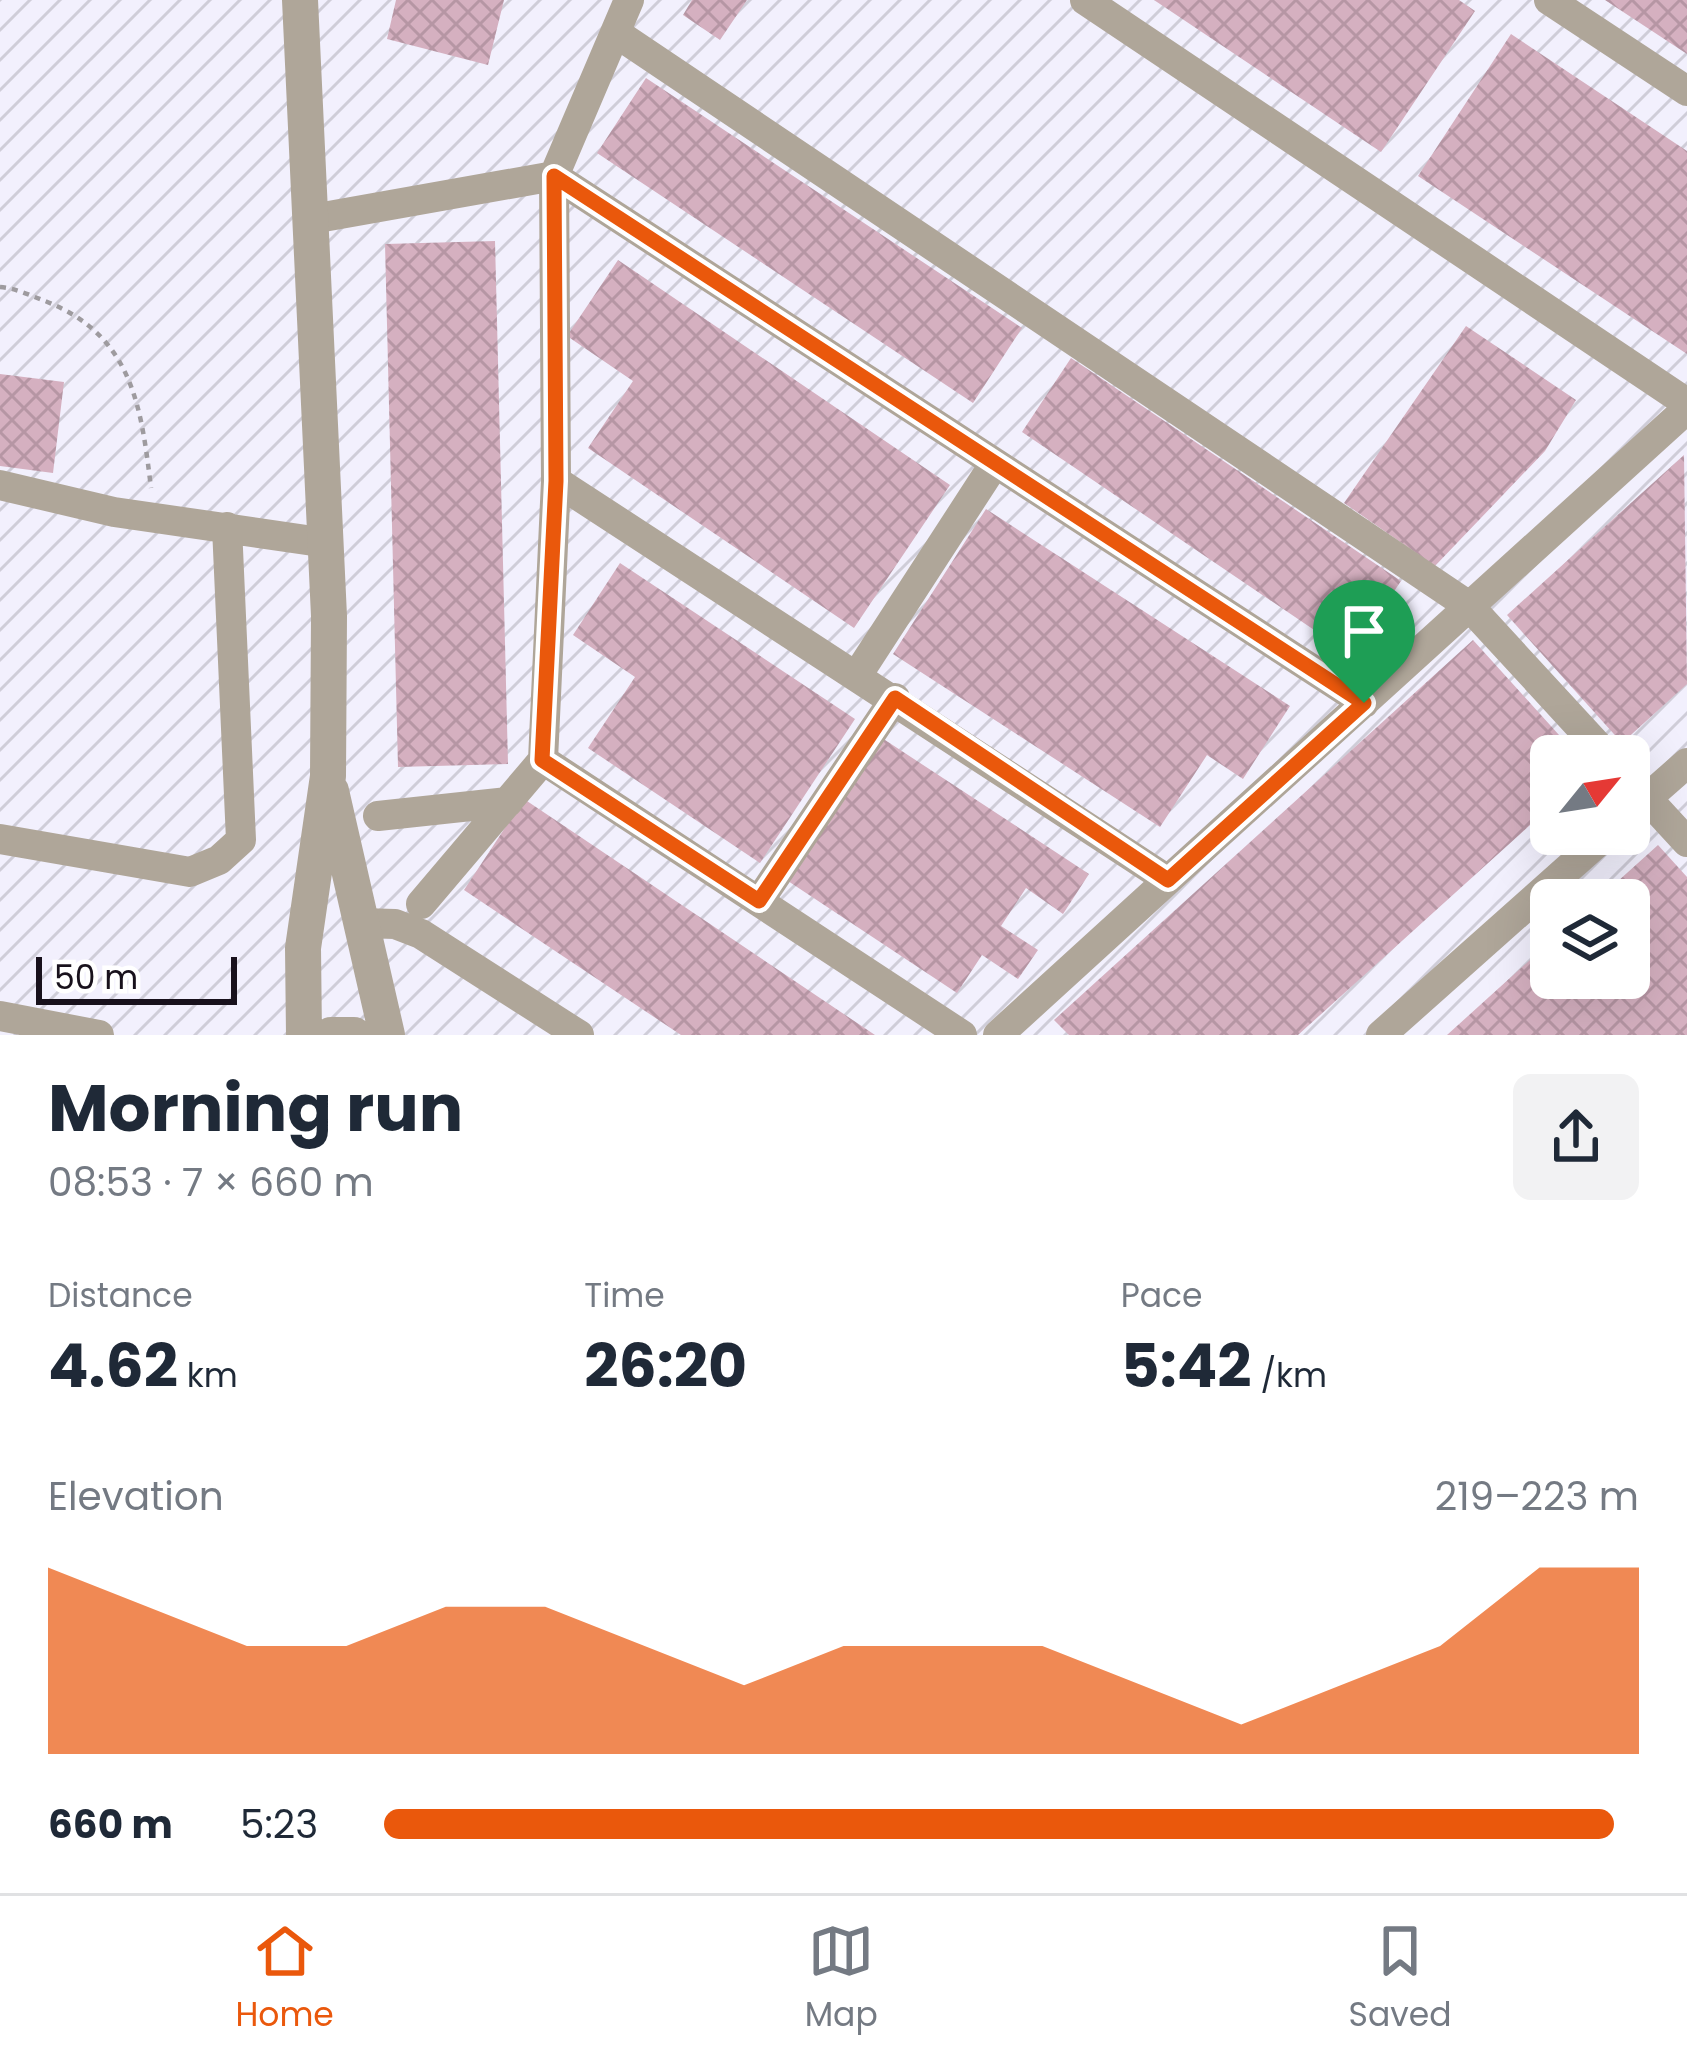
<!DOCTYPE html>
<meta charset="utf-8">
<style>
:root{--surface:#fff;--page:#f2f2f3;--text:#1f2937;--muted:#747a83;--line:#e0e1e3;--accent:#ea580c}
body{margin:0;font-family:Poppins,sans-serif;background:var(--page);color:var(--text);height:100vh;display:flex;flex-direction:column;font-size:45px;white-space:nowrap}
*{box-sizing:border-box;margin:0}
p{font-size:39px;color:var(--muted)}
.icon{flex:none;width:66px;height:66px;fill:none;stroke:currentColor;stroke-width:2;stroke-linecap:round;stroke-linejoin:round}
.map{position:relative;height:1035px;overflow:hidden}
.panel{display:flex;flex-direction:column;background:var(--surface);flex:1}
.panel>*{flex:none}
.needle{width:78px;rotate:60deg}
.controls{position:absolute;left:1530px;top:735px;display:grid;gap:24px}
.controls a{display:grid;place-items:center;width:120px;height:120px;border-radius:18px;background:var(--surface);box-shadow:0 12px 48px #0002;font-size:60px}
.scale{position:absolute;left:36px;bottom:30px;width:201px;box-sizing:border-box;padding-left:12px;border:6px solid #18111c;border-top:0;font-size:33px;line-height:42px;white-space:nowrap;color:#18111c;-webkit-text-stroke:9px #fff;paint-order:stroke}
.pin{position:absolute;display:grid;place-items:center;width:102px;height:102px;color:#fff;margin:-123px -51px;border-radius:50% 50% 50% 0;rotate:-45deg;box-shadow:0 0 12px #0007}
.pin .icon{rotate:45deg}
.round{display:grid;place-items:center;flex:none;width:126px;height:126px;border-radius:18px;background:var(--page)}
.head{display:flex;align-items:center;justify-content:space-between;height:204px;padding:0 48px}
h1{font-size:66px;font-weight:700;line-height:90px}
.figures{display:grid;grid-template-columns:repeat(3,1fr);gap:18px;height:204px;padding:12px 48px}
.figures div{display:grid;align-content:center}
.figures b{font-size:60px;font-weight:700}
.figures small{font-size:33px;font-weight:400}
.figures p{font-size:33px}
.chart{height:336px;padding:24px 48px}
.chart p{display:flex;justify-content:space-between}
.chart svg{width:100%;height:216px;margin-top:12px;fill:var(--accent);opacity:.7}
ul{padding:0 48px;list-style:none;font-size:39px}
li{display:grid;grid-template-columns:192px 144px 1fr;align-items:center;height:90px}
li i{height:30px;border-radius:15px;background:var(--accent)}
.dock{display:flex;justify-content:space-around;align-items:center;height:168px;border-top:3px solid var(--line);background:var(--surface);font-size:33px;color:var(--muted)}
.dock a{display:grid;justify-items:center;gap:6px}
.dock .on{color:var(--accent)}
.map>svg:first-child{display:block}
.industrial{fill:url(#industrial-furrows);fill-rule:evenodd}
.building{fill:url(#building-cross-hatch)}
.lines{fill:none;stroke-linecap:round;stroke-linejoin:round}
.path{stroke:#9e9b9f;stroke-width:4.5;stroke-dasharray:6 6;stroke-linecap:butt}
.minor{stroke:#afa699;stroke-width:30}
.tertiary{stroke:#afa699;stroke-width:36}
.route-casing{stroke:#fff;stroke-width:24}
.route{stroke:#ea580c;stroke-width:15}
</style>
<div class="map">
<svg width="1687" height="1035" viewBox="0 0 1687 1035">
<defs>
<pattern id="industrial-furrows" width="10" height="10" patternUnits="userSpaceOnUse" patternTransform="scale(3)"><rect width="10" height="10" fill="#f2f0fd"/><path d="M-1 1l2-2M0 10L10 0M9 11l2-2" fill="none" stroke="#cfcdd8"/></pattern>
<pattern id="building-cross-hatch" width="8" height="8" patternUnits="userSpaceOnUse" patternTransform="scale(3)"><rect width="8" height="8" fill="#d5b0c0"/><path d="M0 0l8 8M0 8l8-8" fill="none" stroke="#b696a4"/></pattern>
</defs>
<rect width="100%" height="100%" fill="#fcfcfc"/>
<!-- industrial -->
<path class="industrial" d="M0,0H1687V1035H0ZM1551,756H1629V834H1551ZM1551,900H1629V978H1551Z"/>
<!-- building -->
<path class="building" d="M396,0H504L488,65L387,39Z
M692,0H747L720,40L683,15Z
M1154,0H1459L1475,11L1381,152Z
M1605,0H1687V54Z
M1511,34L1687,151V354L1418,176Z
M646,78L1022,328L973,403L597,153Z
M495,241L508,764L398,767L385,244Z
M618,260L950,485L854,628L588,448L633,381L567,336Z
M1466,326L1576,400L1545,451L1435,566L1344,503Z
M1071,358L1401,581L1351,655L1022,432Z
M0,374L64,382L53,473L0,466Z
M1684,455L1687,684L1622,743L1507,615Z
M986,509L1290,706L1243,779L1207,755L1160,827L893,654Z
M620,563L855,719L760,863L588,748L635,677L573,635Z
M1473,640L1578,756H1551V806L1298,1035H1069L1054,1020Z
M882,738L1089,874L1063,914L1026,888L1001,926L1038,950L1018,979L982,955L957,993L788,881Z
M524,799L875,1035H681L464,890Z
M1658,845L1687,877V1035H1447L1551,941V978H1629V900H1597Z"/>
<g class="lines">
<!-- path -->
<path class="path" d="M0,287C16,288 31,296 45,301C132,335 141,405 151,488"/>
<!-- minor -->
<path class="minor" d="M1085,0L1687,403
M1549,0L1687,91
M616,33L1469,606L1607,756
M312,219L554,176L1364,703
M556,481L1168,880L1687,409
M0,485L114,512L327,543
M858,674L995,463
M543,760L962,1035
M1629,779L1687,842
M1629,814L1687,763
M378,816L508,802
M0,839L190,872L219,860L241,840L227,527
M759,901L895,698
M421,904L543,760L556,481L554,176L629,0
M362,923L395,924L421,934L579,1035
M0,1016L99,1035
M998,1035L1168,880
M1381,1035L1607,834"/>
<!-- tertiary -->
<path class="tertiary" d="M300,0L329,616L328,776L303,948L304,1035
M331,791L387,1035
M331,1035H354"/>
</g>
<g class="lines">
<!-- route casing -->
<g class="route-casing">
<path id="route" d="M554,176L1364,703L1168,880L895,698L759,901L542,760L556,481Z"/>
</g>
<!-- route -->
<use href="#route" class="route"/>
</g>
</svg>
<div class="controls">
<a><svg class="needle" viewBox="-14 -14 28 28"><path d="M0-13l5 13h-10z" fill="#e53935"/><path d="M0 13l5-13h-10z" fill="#747a83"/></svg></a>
<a><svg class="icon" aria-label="layers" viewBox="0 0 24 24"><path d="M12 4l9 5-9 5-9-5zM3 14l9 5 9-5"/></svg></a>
</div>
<div class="scale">50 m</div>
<div class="pin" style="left:1364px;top:703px;background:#1e9e55"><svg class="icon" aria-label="arrive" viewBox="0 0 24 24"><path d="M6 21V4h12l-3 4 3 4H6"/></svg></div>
</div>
<section class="panel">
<div class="head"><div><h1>Morning run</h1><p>08:53 · 7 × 660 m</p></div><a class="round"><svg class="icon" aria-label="share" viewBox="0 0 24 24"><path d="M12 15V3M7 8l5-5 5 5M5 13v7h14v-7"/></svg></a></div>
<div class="figures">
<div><p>Distance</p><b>4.62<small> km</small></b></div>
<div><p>Time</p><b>26:20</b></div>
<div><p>Pace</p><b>5:42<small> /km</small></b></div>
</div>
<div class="chart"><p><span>Elevation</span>219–223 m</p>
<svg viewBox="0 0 160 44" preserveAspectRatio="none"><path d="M0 44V6L10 14L20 22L30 22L40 14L50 14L60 22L70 30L80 22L90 22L100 22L110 30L120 38L130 30L140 22L150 6L160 6V44z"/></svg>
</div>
<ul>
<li><b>660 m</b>5:23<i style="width:98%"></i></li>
</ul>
</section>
<nav class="dock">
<a class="on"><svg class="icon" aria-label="home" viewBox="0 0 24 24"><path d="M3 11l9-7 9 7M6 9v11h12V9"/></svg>Home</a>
<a><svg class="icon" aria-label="map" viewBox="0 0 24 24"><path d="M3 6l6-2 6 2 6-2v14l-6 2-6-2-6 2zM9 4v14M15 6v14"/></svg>Map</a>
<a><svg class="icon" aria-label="saved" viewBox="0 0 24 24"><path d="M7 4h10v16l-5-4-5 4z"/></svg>Saved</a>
</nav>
